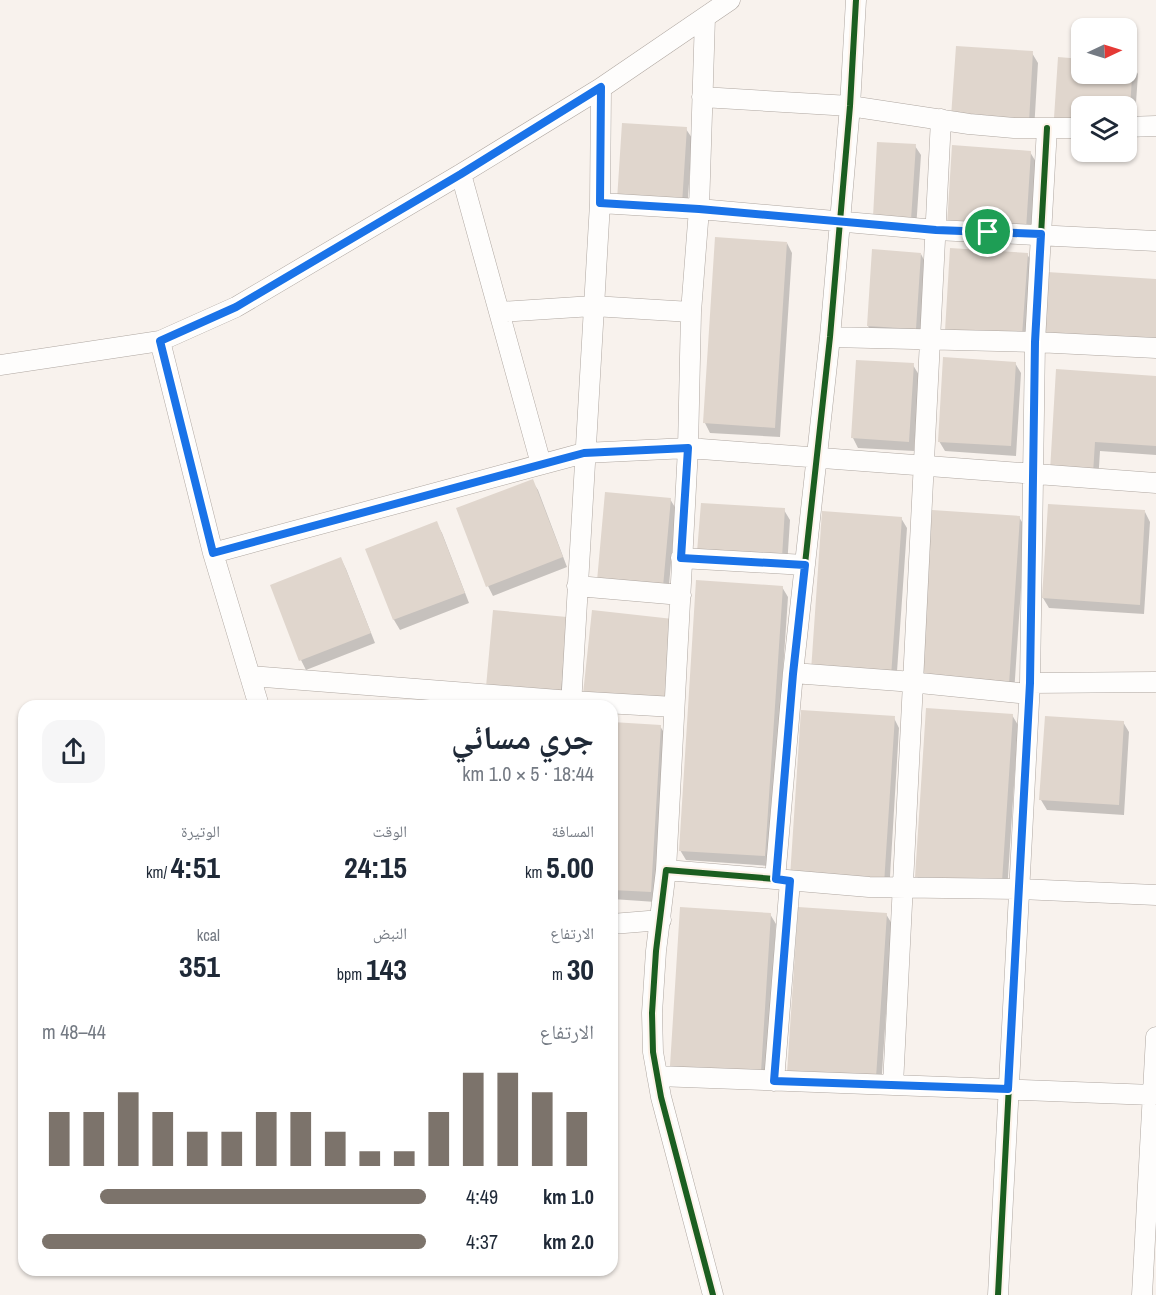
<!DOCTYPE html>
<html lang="ar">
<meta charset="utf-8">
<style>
:root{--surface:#fff;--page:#f6f6f7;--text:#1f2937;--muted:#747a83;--accent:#7c736b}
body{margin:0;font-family:"Archivo Narrow","Noto Naskh Arabic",sans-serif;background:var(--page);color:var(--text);direction:rtl;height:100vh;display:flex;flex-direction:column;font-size:22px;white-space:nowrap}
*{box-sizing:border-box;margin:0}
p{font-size:20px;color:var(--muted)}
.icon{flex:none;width:33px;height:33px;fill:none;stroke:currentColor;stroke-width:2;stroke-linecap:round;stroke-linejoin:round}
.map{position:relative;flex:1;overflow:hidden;direction:ltr}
.sheet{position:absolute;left:18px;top:700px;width:600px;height:576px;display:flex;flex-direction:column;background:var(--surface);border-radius:18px;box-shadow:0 2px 4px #0004;direction:rtl}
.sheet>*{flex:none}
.needle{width:39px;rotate:86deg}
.controls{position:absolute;left:1071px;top:18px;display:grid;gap:12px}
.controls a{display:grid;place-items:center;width:66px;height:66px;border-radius:12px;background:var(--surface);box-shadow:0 2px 4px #0004;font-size:30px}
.pin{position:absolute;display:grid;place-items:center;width:51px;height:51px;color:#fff;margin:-26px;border:3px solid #fff;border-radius:50%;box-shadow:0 2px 6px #0007}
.round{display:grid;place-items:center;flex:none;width:63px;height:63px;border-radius:18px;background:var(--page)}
.head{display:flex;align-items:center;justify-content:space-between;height:102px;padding:0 24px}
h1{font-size:33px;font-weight:700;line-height:45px}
.stats{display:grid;grid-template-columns:repeat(3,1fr);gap:9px;height:102px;padding:6px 24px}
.stats div{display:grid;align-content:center}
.stats b{font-size:30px;font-weight:700}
.stats small{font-size:16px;font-weight:400}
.stats p{font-size:16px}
.chart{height:168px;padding:12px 24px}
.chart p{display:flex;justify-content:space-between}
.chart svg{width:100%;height:108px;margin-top:6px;stroke:var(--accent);stroke-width:6}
ul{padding:0 24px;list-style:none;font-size:20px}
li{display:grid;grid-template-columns:96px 72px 1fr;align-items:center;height:45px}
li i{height:15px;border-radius:8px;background:var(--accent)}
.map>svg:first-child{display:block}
.shadow{fill:#0003}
.building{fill:#e0d6cd}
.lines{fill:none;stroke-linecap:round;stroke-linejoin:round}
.minor-casing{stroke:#afa7a1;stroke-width:21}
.minor{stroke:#fefdfc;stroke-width:20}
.cycleway-casing{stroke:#fdf2e8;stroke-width:10}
.cycleway{stroke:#1b5e20;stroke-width:6}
.route-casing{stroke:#fff;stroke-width:12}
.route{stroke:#1a73e8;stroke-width:8}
</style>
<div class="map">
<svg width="1156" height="1295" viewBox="0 0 1156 1295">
<rect width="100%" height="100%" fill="#f8f2ed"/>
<!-- shadow -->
<path class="shadow" d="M1032,53L1038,63L1034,131L958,127Z
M1132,64L1138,74L1134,132H1126V106H1082L1061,127L1055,117L1082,74H1126Z
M686,129L692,138L687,214L625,210Z
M915,146L921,155L916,229L880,227Z
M1030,152L1036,162L1031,239L954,234Z
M787,243L792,253L780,437L710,433L705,423Z
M921,254L926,264L921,339L874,336L868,326Z
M1027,254L1033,264L1027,345L952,341Z
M1015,363L1021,373L1016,456L945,451L939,441Z
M913,365L919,375L914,451L858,448L853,438Z
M1156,377V455L1100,451L1098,483L1057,480Z
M532,481L538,490L567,567L493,596L488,586Z
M670,499L676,509L668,596L598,581Z
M784,510L790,520L787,567L705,562Z
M1145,512L1150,522L1144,614L1049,608L1043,598Z
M823,513L901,518L907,528L896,686Z
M1019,517L1025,527L1014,694L928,689Z
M436,523L442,533L469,603L400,630L394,620L367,550Z
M341,559L346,569L375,643L306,670L301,660Z
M782,587L788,597L770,866L686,860L680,850Z
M566,618V703L493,697Z
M1012,715L1018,725L1007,892L922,886L917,876Z
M894,718L899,728L889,893L791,877Z
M1123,722L1129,732L1124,815L1047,810L1041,800Z
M612,723L660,726L666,736L656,902L612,899Z
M770,914L776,924L766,1081L677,1075L671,1065Z
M886,914L892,924L881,1088L795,1082Z"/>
<!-- building -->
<path class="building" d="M956,46L1033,51L1029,122L951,117Z
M1058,57L1082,59V74H1126V62H1133L1129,123L1126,122V106H1082V120L1054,118Z
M622,123L687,127L682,204L617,200Z
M877,142L916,144L911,220L873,217Z
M952,145L1031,151L1026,230L947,225Z
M715,237L787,242L775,428L703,423Z
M950,248L1028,253L1022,336L945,331Z
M872,249L921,253L916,329L867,326Z
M1047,272L1156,279V341L1043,334Z
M943,357L1016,362L1011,446L938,442Z
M856,360L914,363L909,442L851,438Z
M1056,369L1156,376V446L1095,442L1093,474L1050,471Z
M533,479L563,557L486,587L456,508Z
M605,492L671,498L663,587L597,581Z
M701,503L785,508L782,558L697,552Z
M1048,504L1145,510L1140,605L1042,598Z
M932,510L1020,516L1009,685L921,679Z
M822,511L902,517L891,677L811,671Z
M437,521L465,593L393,620L365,549Z
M341,557L371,633L299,661L270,585Z
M696,580L783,586L765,856L679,851Z
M493,610L567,617L561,693L486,687Z
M592,610L673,619L664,703L583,694Z
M926,708L1013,714L1002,882L915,877Z
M801,710L895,716L884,884L790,877Z
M1045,716L1124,721L1119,805L1039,800Z
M612,722L661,725L651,892L612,890Z
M680,907L771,913L761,1072L670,1066Z
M798,907L887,913L876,1078L787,1073Z"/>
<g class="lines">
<!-- minor casing -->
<g class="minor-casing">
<path id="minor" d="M702,97L850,106L969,124L1014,128H1082
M1126,127L1156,126
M461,174L541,464
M600,203L699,209L936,230L1156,241
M499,312L593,306L691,312
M830,337L1035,342L1156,348
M160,341L213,553L259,706
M0,365L160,341L236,307L461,174L601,88L730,0
M213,553L584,453L688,448L1156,483
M681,558L805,565
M577,586L681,595
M793,673L900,681L1029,694
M250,676L571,701L674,707
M1030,683L1156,682
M571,706L600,203L601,88
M666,870L688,448L691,312L699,209L705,17
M775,879L869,887L1020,889L1156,895
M612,924L661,920
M657,1076L1153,1095
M774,1081L790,881
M893,1085L941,119
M713,1295L661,1097L653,1052L652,1013L656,951L666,870L775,879L793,673L830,337L850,106L856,0
M998,1295L1030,683L1035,342L1047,128
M1142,1295L1156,1037"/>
</g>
<!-- minor -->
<use href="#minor" class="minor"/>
<!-- cycleway casing -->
<g class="cycleway-casing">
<path id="cycleway" d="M713,1295L661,1097L653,1052L652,1013L656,951L666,870L775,879L793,673L830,337L850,106L856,0
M998,1295L1030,683L1035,342L1047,128"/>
</g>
<!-- cycleway -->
<use href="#cycleway" class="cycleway"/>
</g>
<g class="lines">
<!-- route casing -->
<g class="route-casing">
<path id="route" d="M601,87L600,203L699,209L936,230L1041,234L1035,342L1030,683L1008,1089L774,1081L790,881L776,879L793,674L805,565L681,558L688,448L584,453L213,553L160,341L236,307L461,174Z"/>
</g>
<!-- route -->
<use href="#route" class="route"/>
</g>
</svg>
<div class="controls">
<a><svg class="needle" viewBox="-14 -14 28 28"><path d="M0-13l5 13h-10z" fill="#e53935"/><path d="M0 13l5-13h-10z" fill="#747a83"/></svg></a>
<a><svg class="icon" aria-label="layers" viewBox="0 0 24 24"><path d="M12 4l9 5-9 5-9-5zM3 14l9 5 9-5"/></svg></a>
</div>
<div class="pin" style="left:988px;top:232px;background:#1e9e55"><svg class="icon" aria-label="arrive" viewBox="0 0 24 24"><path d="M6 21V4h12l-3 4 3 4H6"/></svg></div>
<section class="sheet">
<div class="head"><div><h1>جري مسائي</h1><p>18:44 · 5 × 1.0 km</p></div><a class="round"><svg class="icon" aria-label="share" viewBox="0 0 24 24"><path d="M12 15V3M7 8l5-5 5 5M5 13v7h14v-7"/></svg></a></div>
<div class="stats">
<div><p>المسافة</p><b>5.00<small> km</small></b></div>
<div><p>الوقت</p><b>24:15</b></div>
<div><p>الوتيرة</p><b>4:51<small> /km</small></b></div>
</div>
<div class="stats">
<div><p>الارتفاع</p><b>30<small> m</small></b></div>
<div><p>النبض</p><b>143<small> bpm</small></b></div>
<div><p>kcal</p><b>351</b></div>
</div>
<div class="chart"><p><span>الارتفاع</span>44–48 m</p>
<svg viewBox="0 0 160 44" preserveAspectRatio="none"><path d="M5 44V22M15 44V22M25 44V14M35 44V22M45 44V30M55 44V30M65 44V22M75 44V22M85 44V30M95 44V38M105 44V38M115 44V22M125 44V6M135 44V6M145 44V14M155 44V22"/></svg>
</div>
<ul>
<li><b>1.0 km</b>4:49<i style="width:85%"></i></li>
<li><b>2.0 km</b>4:37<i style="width:100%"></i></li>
</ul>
</section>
</div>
